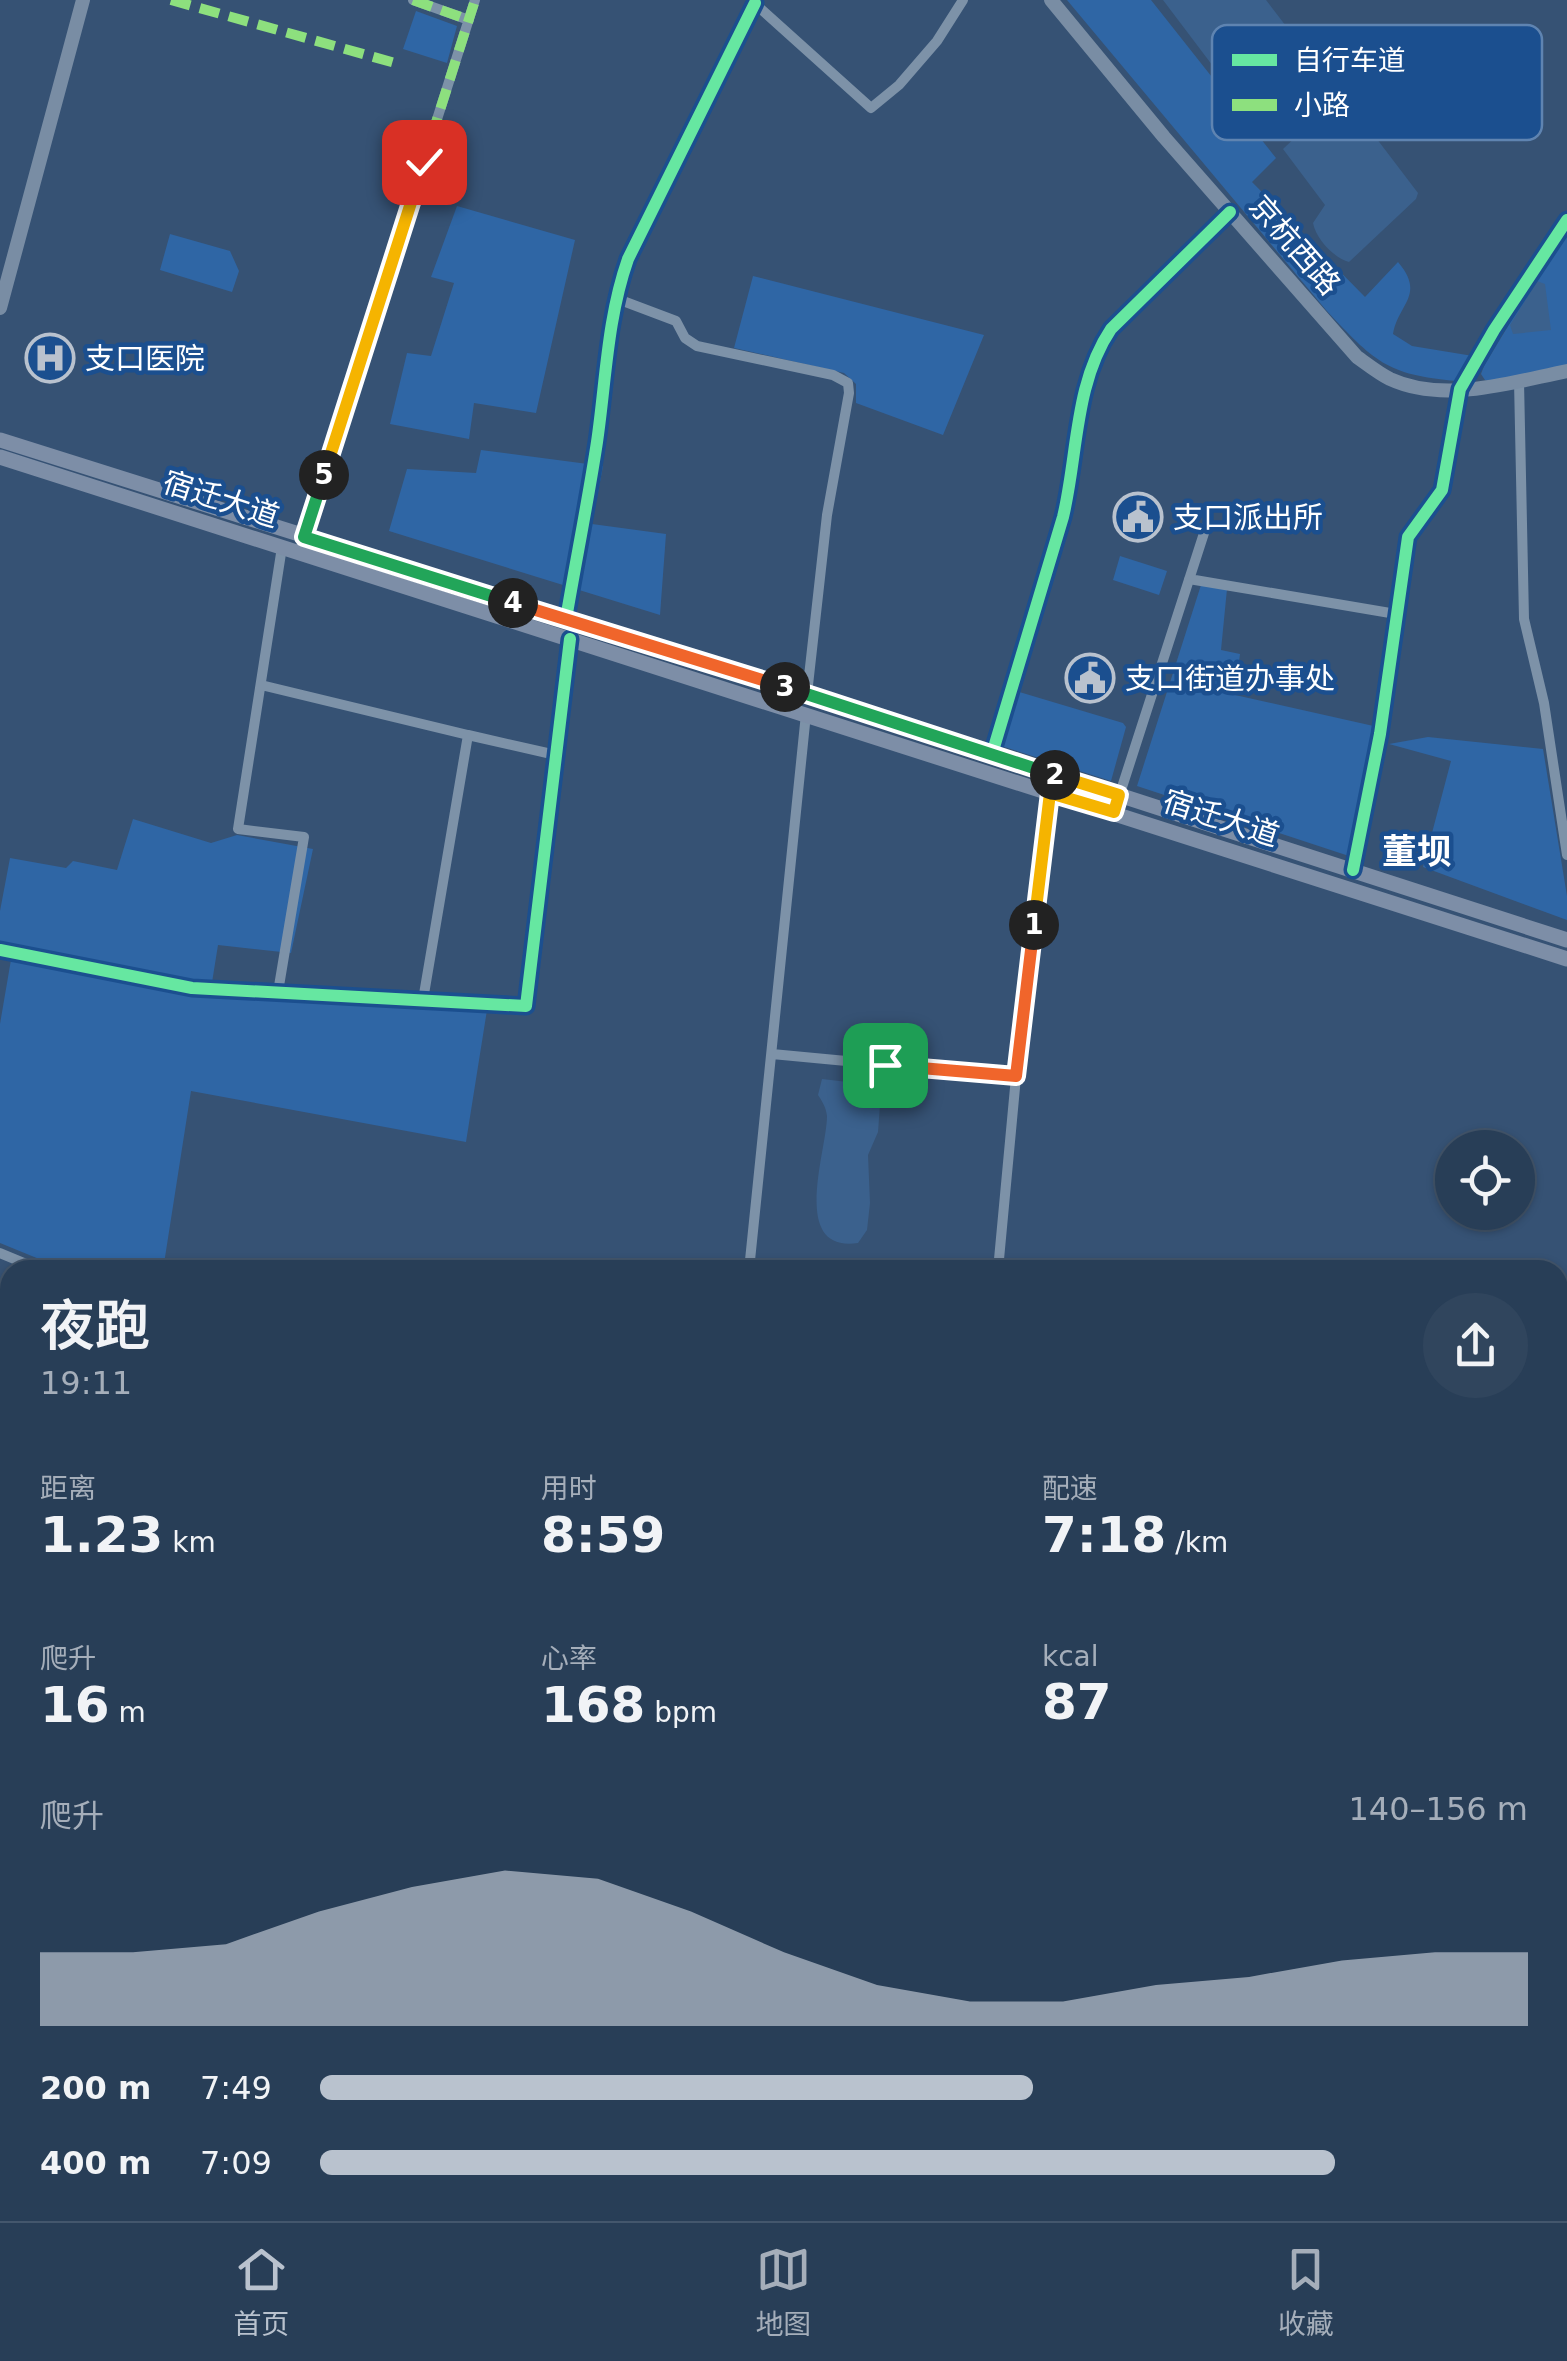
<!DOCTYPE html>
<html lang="zh">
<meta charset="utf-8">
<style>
:root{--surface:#283e57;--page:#30455d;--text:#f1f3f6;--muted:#a5aeba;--line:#44576d;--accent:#b9c2ce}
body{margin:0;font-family:"DejaVu Sans","Noto Sans SC",sans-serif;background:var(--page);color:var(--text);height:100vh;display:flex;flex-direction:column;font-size:38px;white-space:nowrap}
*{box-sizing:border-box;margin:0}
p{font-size:32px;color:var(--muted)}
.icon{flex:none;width:55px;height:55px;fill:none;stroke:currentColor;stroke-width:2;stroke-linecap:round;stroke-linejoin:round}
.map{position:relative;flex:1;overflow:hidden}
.details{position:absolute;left:0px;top:1260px;width:1568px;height:962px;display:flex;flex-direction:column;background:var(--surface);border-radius:30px 30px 0 0;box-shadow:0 2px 8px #0004,0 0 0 2px var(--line)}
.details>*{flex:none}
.controls{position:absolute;left:1435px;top:1130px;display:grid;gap:20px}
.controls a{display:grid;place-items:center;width:100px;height:100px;border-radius:50%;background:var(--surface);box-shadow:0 2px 8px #0004,0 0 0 2px var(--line);font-size:50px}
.pin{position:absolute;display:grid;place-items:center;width:85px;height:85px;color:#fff;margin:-42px;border-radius:20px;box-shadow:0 5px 15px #0006}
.km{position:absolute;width:50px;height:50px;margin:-25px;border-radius:50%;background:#222;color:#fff;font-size:28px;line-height:50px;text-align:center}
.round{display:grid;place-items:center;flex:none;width:105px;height:105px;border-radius:52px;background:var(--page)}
.head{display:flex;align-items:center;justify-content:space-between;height:170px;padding:0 40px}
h1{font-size:55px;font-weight:600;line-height:75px}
.stats{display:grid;grid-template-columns:repeat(3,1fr);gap:15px;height:170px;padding:10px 40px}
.stats div{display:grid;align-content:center}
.stats b{font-size:50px;font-weight:600}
.stats small{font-size:28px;font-weight:400}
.stats p{font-size:28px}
.chart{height:280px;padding:20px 40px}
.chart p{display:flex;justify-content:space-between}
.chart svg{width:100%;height:180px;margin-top:10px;fill:var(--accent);opacity:.7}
ul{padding:0 40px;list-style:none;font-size:32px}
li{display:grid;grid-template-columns:160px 120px 1fr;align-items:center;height:75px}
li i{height:25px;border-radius:12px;background:var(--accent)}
.tab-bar{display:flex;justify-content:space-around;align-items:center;height:140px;border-top:2px solid var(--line);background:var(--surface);font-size:28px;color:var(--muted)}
.tab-bar a{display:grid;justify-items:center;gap:5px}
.tab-bar .selected{color:var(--accent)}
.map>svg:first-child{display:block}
.green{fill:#2f66a5}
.water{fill:#3b618d}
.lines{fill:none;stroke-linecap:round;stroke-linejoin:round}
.street{stroke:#7d92a8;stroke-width:10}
.secondary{stroke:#798da4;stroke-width:14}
.primary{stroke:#7d8ea7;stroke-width:15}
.quiet{stroke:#8de07e;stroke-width:10;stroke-dasharray:20 10;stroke-linecap:butt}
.cycleway-casing{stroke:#1b4f8f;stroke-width:19}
.cycleway{stroke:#66e7a1;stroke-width:12}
.split-1-casing{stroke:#fff;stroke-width:20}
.split-2-casing{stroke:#fff;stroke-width:20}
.split-3-casing{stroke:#fff;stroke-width:20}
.split-4-casing{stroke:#fff;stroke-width:20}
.split-5-casing{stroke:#fff;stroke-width:20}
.split-6-casing{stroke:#fff;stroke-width:20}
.split-1{stroke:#f0652b;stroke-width:12}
.split-2{stroke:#f5b400;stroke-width:12}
.split-3{stroke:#22a559;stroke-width:12}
.split-4{stroke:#f0652b;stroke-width:12}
.split-5{stroke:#22a559;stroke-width:12}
.split-6{stroke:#f5b400;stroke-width:12}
.labels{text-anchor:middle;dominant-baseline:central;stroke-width:9;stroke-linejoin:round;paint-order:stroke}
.street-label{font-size:30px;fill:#fff;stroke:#1b4f8f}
.poi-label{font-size:30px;fill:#fff;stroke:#1b4f8f;text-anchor:start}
.quarter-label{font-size:35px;font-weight:bold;fill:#fff;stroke:#1b4f8f}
.key{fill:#1b4f8f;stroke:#5f84b1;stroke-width:2.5}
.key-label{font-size:28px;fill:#fff}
</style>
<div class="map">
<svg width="1567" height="2221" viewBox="0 0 1567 2221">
<rect width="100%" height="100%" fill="#365274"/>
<!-- green -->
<path class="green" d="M1067,0H1151L1276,158L1252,182L1365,297L1398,262C1426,295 1398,304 1393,334L1412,346L1473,356L1457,381C1386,375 1374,361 1326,310Z
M416,11L457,26L447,63L403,49Z
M457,206L575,240L536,413L474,403L469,439L390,424L407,353L431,356L454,283L431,277Z
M1567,228V367L1494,382L1485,380L1481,374L1484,366Z
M170,234L230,251L239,271L232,292L160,270Z
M753,276L984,335L943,435L856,403V384L844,373L734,348Z
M481,450L603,466L592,524L666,534L660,615L389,531L407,469L476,473Z
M1120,556L1167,571L1159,595L1113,580Z
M1201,585L1227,589L1221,650L1240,654L1235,695L1378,727L1352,857L1137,786Z
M1013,690L1123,723L1126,727L1111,781L998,745Z
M1428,737L1543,749L1567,896V920L1423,867L1451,761L1389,744Z
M133,819L211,843L237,835L313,849L291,953L218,945L210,995L487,1010L466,1142L191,1091L163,1270H66L0,1243V1024L13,948L0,945V911L10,858L66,868L73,861L117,870Z
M0,1826L10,1829V2000L0,1997Z
M0,2018L10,2021V2212L190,2213L187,2221H0Z"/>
<!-- water -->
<path class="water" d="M1163,0H1266L1335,90L1281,137L1275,141L1268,139Z
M1342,98L1348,101L1418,193L1416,199L1349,262C1334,258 1316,239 1313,223L1325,205L1283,149L1334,101Z
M1537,281L1545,284L1551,330L1513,334L1510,325Z
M822,1079L874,1085L881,1091L878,1132L868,1155L870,1203L867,1230L858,1243C789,1253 827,1151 827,1116C826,1107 822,1101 818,1095Z
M1187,2213H1341L1351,2221H1197Z"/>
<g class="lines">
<!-- street -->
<path class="street" d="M413,0L469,20
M752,1L871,108L899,85L937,41L963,0
M615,298L676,321L685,338L697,346L833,375L848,383L849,393L827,515L807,694
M1519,381L1524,619L1544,703L1567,855
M304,537L475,0
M1189,579L1396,614
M566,619C576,560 588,501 597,442C606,380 607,319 628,259L755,3
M261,685L468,735
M992,754L1063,517C1078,455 1074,384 1111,329L1230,212
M1114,812L1206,527
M1353,870L1380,734L1408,537L1442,490L1460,389L1494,330L1567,220
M0,950L192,988L526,1006L570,639
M278,992L304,837L238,829L282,547
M423,1000L468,735L556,755
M772,1054L1016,1077
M0,1253L41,1270
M749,1270L806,714
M998,1270L1016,1077L1050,793
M0,1539L10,1542
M0,1694L10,1697
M1558,1778L1567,1780
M0,2010L10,2013
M641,2212L668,2221
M1158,2212L1168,2221
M1371,2212L1382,2221
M402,2221L406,2212"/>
<!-- secondary -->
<path class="secondary" d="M1051,0L1164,137L1357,357C1367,364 1378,373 1390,379C1444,404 1512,382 1567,371
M0,308L83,0"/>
<!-- primary -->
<path class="primary" d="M0,440L807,694L1567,940
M0,457L1567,959"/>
<!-- quiet -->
<path class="quiet" d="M171,0L402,65
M413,0L469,20
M304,537L475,0"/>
<!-- cycleway casing -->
<g class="cycleway-casing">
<path id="cycleway" d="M566,619C576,560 588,501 597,442C606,380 607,319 628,259L755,3
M992,754L1063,517C1078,455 1074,384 1111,329L1230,212
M1353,870L1380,734L1408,537L1442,490L1460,389L1494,330L1567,220
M0,950L192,988L526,1006L570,639"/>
</g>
<!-- cycleway -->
<use href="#cycleway" class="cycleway"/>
</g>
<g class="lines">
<!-- split-1 casing -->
<g class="split-1-casing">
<path id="split-1" d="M885,1065L1016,1076L1034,925"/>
</g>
<!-- split-2 casing -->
<g class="split-2-casing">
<path id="split-2" d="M1034,925L1050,793L1114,812L1119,795L1055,775"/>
</g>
<!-- split-3 casing -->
<g class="split-3-casing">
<path id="split-3" d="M785,687L1055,775"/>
</g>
<!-- split-4 casing -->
<g class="split-4-casing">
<path id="split-4" d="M513,603L785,687"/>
</g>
<!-- split-5 casing -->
<g class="split-5-casing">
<path id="split-5" d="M324,475L304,537L513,603"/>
</g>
<!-- split-6 casing -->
<g class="split-6-casing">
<path id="split-6" d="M324,475L424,162"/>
</g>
<!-- split-1 -->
<use href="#split-1" class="split-1"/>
<!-- split-2 -->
<use href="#split-2" class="split-2"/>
<!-- split-3 -->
<use href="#split-3" class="split-3"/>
<!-- split-4 -->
<use href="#split-4" class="split-4"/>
<!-- split-5 -->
<use href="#split-5" class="split-5"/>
<!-- split-6 -->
<use href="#split-6" class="split-6"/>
</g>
<!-- icons -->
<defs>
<g id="hospital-ring" transform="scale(2.5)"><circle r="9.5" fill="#1b4f8f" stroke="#b9c2ce" stroke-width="1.5"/><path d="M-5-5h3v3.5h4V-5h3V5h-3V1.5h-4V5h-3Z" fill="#b9c2ce"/></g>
<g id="civic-ring" transform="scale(2.5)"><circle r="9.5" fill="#1b4f8f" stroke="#b9c2ce" stroke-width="1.5"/><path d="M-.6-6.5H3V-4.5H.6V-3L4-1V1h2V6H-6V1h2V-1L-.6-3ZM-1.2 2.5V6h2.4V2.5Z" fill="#b9c2ce"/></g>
</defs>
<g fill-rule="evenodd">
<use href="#hospital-ring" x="50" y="358"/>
<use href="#civic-ring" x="1138" y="517"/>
<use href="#civic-ring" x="1090" y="678"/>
</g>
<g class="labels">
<!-- street labels -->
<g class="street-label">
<text transform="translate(1295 245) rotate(49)">京杭西路</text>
<text transform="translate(221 499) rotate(18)">宿迁大道</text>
<text transform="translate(1221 818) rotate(18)">宿迁大道</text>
</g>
<!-- poi labels -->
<g class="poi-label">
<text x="85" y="358">支口医院</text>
<text x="1173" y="517">支口派出所</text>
<text x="1125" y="678">支口街道办事处</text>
</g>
<!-- quarter labels -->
<g class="quarter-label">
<text x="1417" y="852">董坝</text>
</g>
</g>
<!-- legend -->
<rect x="1212" y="25" width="330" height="115" rx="15" class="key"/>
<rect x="1232" y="54" width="45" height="12" fill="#66e7a1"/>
<rect x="1232" y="99" width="45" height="12" fill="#8de07e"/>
<g class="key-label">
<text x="1294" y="70">自行车道</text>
<text x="1294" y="115">小路</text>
</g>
</svg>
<div class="controls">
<a><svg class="icon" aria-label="locate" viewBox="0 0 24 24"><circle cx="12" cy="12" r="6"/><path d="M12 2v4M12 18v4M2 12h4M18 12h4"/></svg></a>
</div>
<div class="pin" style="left:885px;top:1065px;background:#1e9e55"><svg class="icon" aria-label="arrive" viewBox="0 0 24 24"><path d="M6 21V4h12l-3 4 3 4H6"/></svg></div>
<div class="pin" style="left:424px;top:162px;background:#d93025"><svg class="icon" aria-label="check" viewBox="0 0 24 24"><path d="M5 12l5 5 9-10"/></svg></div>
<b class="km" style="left:1034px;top:925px">1</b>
<b class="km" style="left:1055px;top:775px">2</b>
<b class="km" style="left:785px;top:687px">3</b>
<b class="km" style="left:513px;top:603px">4</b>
<b class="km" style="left:324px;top:475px">5</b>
<section class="details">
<div class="head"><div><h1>夜跑</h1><p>19:11</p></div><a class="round"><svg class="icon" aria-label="share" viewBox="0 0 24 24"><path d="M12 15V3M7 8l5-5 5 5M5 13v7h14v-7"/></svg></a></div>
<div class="stats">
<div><p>距离</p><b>1.23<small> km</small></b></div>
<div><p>用时</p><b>8:59</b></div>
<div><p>配速</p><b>7:18<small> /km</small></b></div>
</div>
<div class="stats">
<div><p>爬升</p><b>16<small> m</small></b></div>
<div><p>心率</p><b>168<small> bpm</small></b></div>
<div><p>kcal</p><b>87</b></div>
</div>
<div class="chart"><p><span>爬升</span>140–156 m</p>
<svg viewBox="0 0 160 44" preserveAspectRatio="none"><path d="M0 44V26L10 26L20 24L30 16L40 10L50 6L60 8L70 16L80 26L90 34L100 38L110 38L120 34L130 32L140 28L150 26L160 26V44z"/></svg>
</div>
<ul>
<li><b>200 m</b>7:49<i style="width:59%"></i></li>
<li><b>400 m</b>7:09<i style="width:84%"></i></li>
</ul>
</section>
</div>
<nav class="tab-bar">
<a class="selected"><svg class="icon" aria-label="home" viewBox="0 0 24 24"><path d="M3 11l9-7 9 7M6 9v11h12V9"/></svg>首页</a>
<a><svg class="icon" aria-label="map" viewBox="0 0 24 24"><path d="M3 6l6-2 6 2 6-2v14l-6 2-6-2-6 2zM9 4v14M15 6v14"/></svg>地图</a>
<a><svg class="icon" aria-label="saved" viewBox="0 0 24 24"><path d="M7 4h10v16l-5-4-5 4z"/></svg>收藏</a>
</nav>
